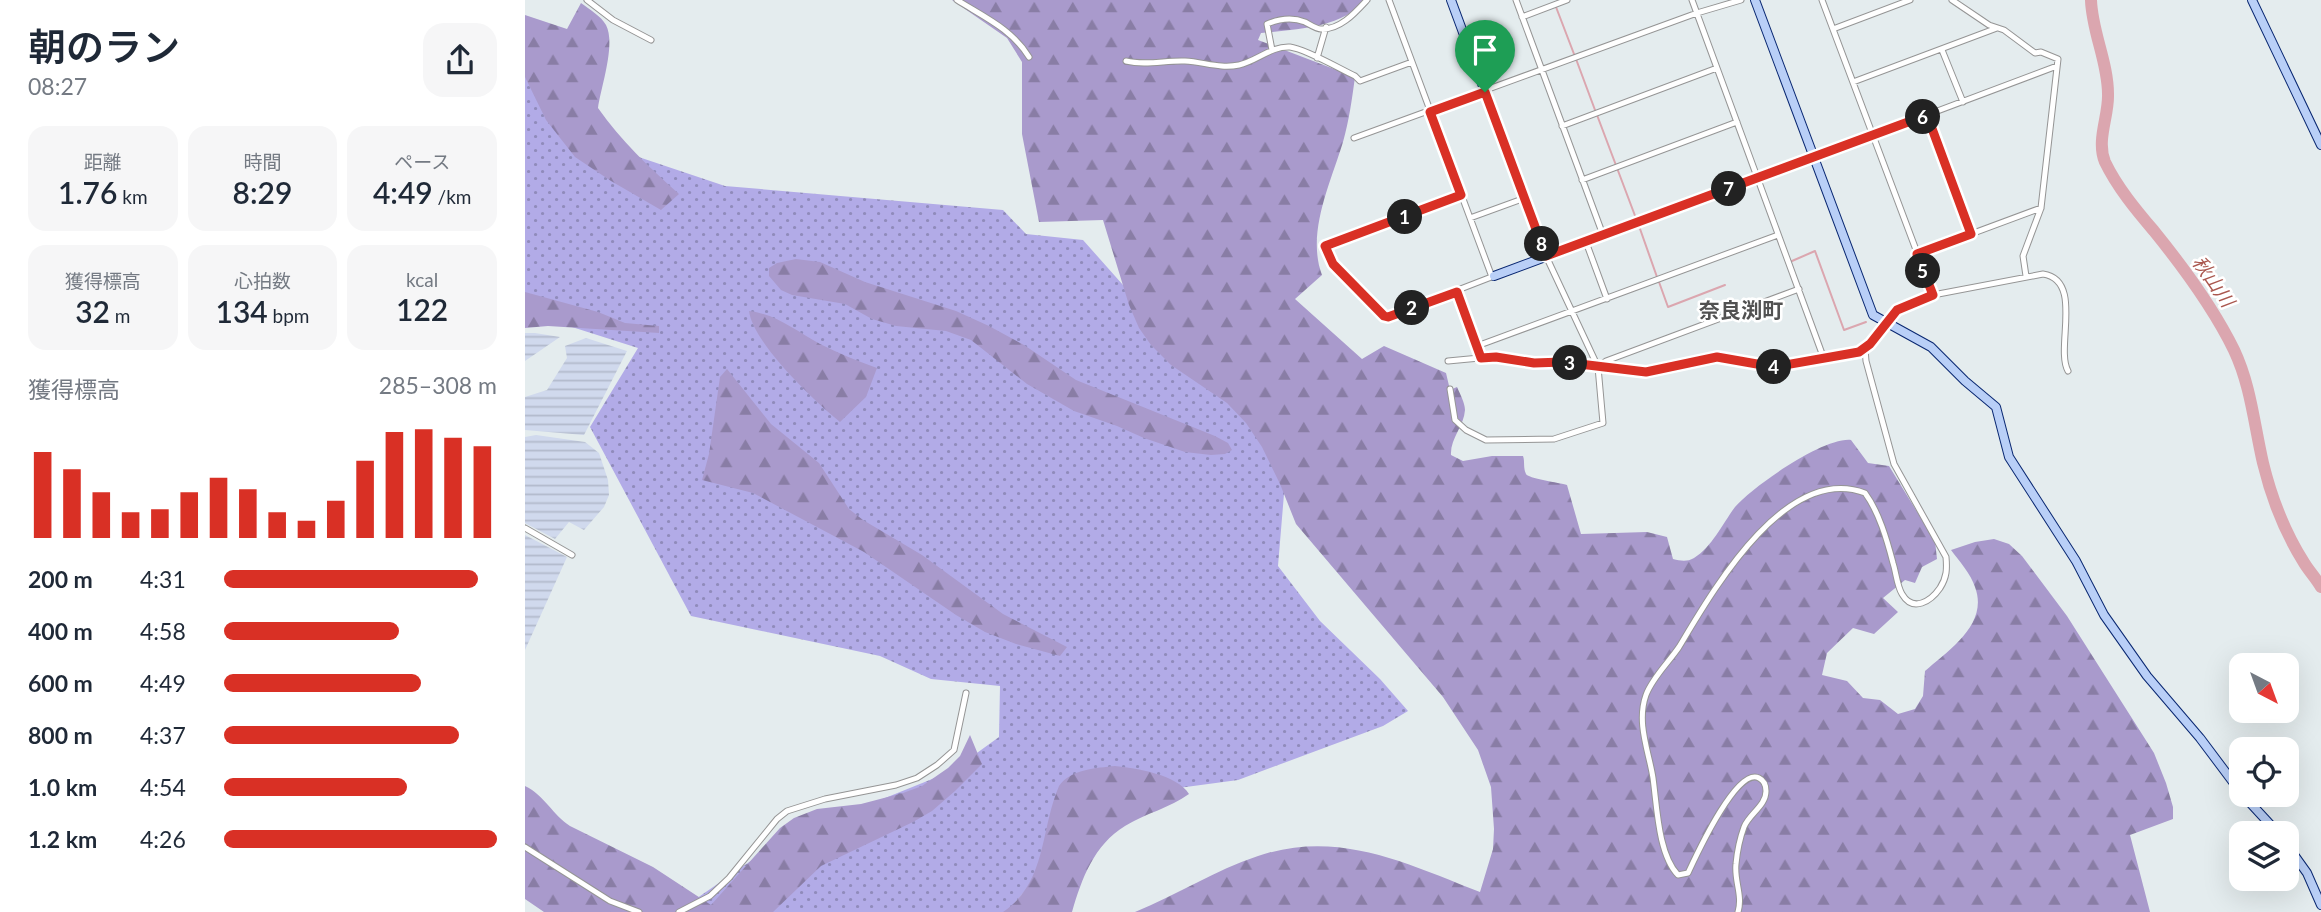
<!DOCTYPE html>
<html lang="ja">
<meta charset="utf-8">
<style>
:root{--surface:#fff;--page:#f6f6f7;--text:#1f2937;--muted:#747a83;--accent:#d93025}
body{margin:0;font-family:Lato,"Noto Sans JP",sans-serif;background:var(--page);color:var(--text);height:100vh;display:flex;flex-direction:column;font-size:26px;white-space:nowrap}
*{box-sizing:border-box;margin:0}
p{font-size:23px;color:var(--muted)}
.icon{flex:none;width:38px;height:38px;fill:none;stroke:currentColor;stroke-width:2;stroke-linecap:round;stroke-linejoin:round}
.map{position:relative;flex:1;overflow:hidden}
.sheet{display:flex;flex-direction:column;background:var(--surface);width:525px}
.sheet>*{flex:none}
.needle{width:46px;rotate:139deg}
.controls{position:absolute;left:1704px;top:653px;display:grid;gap:14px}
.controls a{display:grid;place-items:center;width:70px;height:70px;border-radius:14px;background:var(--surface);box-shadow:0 7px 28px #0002;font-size:35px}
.pin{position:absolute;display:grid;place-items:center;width:60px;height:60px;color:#fff;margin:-72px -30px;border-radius:50% 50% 50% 0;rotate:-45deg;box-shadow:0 0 7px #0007}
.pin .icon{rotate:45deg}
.km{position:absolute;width:35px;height:35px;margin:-18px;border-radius:50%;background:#222;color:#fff;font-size:19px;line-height:35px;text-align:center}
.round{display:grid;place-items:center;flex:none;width:74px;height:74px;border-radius:21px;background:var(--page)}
.head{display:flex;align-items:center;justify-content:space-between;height:119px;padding:0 28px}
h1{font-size:38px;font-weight:600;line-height:52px}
.metrics{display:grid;grid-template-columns:repeat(3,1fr);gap:10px;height:119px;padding:7px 28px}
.metrics div{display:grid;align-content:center;border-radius:18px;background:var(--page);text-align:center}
.metrics b{font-size:30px;font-weight:600}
.metrics small{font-size:19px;font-weight:400}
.metrics p{font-size:19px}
.chart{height:196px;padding:14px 28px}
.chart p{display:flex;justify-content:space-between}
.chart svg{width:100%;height:126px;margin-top:7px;stroke:var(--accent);stroke-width:6}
ul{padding:0 28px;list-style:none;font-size:23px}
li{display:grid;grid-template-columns:112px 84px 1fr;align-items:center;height:52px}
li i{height:18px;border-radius:9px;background:var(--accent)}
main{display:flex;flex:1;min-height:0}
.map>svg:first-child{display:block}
.farmland{fill:url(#farmland-rules)}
.grass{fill:url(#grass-dots)}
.forest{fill:url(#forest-firs)}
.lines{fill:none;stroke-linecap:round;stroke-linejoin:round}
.stream{stroke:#dba6af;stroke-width:2}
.river{stroke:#dba6af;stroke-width:12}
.street-casing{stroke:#959595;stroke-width:7}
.secondary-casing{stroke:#092771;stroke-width:10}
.street{stroke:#fff;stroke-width:5}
.secondary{stroke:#b9cff7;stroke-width:8}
.route-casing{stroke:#fff;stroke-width:14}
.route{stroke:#d93025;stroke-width:9}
.labels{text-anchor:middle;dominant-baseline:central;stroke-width:5;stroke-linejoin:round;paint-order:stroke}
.water-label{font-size:19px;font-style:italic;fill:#aa574e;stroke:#fff}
.quarter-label{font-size:21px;font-weight:bold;fill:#515151;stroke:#fff}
</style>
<main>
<section class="sheet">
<div class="head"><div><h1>朝のラン</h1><p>08:27</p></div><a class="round"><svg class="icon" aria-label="share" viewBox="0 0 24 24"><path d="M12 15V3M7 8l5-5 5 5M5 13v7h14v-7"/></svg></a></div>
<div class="metrics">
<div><p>距離</p><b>1.76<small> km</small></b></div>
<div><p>時間</p><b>8:29</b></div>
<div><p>ペース</p><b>4:49<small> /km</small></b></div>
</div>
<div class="metrics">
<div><p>獲得標高</p><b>32<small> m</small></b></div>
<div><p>心拍数</p><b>134<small> bpm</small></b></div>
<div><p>kcal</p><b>122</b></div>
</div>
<div class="chart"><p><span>獲得標高</span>285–308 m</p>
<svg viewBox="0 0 160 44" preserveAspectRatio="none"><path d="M5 44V14M15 44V20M25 44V28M35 44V35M45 44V34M55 44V28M65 44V23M75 44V27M85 44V35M95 44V38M105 44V31M115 44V17M125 44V7M135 44V6M145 44V9M155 44V12"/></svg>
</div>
<ul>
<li><b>200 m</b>4:31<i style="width:93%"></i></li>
<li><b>400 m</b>4:58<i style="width:64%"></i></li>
<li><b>600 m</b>4:49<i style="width:72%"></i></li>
<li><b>800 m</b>4:37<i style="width:86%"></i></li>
<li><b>1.0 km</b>4:54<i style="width:67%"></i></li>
<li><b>1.2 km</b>4:26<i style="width:100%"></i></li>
</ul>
</section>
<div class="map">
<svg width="1796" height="912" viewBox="0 0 1796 912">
<defs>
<pattern id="farmland-rules" width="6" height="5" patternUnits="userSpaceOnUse" patternTransform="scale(1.75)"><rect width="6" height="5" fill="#d0d9ed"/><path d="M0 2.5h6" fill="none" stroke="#b2bacb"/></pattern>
<pattern id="grass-dots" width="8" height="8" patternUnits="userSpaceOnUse" patternTransform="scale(1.75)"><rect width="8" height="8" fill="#b2abe7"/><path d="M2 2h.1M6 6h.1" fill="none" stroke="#908bbb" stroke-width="1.8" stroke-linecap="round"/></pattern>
<pattern id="forest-firs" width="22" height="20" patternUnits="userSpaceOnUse" patternTransform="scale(1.75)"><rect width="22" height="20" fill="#a99acc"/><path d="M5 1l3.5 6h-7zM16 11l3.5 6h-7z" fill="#897da5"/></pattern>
</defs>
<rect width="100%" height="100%" fill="#e4ecee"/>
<!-- farmland -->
<path class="farmland" d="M0,333H10L35,337L0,361Z
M61,338L102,351L59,435L0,430V397L22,390L42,358L40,346Z
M11,435L60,442L74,453L83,480L84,495L79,507L59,530L44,522L30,539L0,523V437Z
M0,535L42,557L0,650Z"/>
<!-- grass -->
<path class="grass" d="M0,39L66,141L200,186L478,210L501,234L558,240L654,348L765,422L753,566L795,621L855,679L883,711L858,726L713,780L579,798L482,912H152L256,840L427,771L474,737L475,686L406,679L355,656L166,616L65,427L113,348L47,327L0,306Z"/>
<!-- forest -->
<path class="forest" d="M427,0H843C813,28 776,29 736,33L733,40L830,77C827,99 824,121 818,142C806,182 781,233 797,275L770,299L837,359L859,346L921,373L925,390L932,387C935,394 940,403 940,410C939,426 925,439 926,455L938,461L967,456H998C1000,461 998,468 1001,474C1002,478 1035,483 1042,485L1056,534L1122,532L1142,537L1148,559C1156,561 1162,562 1169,558C1187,547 1198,523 1210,507C1228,486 1299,437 1326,440L1343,463L1364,466L1410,541L1412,559L1397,567L1390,583L1380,580L1358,598L1373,612L1349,634L1328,628L1302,653L1297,675L1322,681L1338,698L1355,700L1373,714L1390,709L1398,696L1400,671C1424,650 1464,624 1450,587C1446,574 1434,561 1426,550L1450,542L1469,539L1484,544L1497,556L1542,616L1629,753L1641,783L1648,807V819L1605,835L1625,912H610C652,895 690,870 733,856C813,829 881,863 955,892L968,849L969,829L966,787L953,750L918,697L771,524L755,484L737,447L721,423L702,403L646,365L626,345L614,328L604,305L578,220L514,222L497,134V62L482,38Z
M56,3C64,9 76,16 81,25C91,44 76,87 73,108C96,141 124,167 154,194L136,210L86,181L50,157L21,120L0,77V15L42,29Z
M271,259L295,262L340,282L431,311L464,326L499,345L551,380L690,436L703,443L707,450L700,454L686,455L660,452L619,438L592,426L549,411L502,384L446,340L421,331L371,326L347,319L320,304L267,295L256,290L244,276V268L252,263Z
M0,292L73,312L100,323L134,326V333L23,326L0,328Z
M224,311C251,314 271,331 295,344C313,353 332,361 352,368L341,397L315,422C289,401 228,343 224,311Z
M202,369L246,424L294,463L324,509L338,520L397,555L478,614L542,647L535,656L491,644L460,632L431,615L339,552L228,493L177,480L184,454L195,377Z
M445,735L457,764L430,791L407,811L388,822L296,866L248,912H19L0,899V786C19,795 28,815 45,826L128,867L186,905L255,828L269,818L292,809L336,804L378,793L397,786L423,768L435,756Z
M590,766C611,768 653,775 664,794C645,808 621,813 600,826C569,845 557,878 547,912H478C522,882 515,830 534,786C546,769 571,768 590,766Z"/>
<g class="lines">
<!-- stream -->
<path class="stream" d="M1031,7L1049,54
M1051,59L1070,110
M1072,115L1112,221
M1114,226L1132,277
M1267,261L1290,251L1319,330L1341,322
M1134,282L1143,307L1200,285"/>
<!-- river -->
<path class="river" d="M1566,0C1567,32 1583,62 1583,94C1584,116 1571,140 1580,162C1592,187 1611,210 1629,231C1659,268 1688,307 1709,350C1726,386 1729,424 1738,463C1746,496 1760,532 1778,561C1783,570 1791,578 1796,587"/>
<!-- street casing -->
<g class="street-casing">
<path id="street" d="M62,0L88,20L126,40
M432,0C459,17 487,29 504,57
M864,0L967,277
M991,0L1078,235
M1167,0L1299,359
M1297,0L1408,295
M1427,0L1464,25L1479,30L1510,53L1516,52L1533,59L1516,208L1498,256L1501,276
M997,17L1042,0
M1308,29L1385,0
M747,50L742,24C754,19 767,17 780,22C784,24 791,29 796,29C815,30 830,13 842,0
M1417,50L1438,102
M792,58L801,27
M601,61C621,66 641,60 660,61C679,62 695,69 714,65C732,61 746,46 765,47C781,49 815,69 830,76L835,81L887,62
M1328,82L1472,28
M1402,115L1446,234
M1037,126L1192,68
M829,138L1172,13L1216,0
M1290,157L1532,66
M1057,180L1212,122
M936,196L800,246C813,275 837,294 859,316L863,317L969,276
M945,218L1000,198
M1061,242L1082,299
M1392,254L1516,208
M932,292L956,358
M952,346L1253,235
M923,361L965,357L1009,363L1038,362L1121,372L1192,357L1240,367H1249L1308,357L1340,349L1372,310L1408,295L1518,274C1559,280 1530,348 1543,371
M1073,367L1081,361L1274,289
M925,389L930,420L941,430L961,440L1029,439L1078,423L1073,367L1021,256
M0,528L47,555
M0,847L85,901L114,912
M154,912L185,896L204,878L252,819L262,811L300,799L371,785L392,778L412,765L429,750L441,693
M1213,912C1218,895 1209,881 1211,864C1212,853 1215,838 1219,827C1224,814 1241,806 1241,791C1241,785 1238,780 1234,778C1212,766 1171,856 1163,873L1153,875C1133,854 1132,806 1128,778C1124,752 1111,723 1121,695C1127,678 1144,662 1154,647C1187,592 1260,463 1340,493C1354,512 1362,540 1368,563C1371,572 1372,586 1377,594C1388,613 1406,601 1415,588C1422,577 1422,569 1421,557L1369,464L1341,361L1340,349"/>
</g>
<!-- secondary casing -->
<g class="secondary-casing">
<path id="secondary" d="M926,0L1021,256
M1230,0L1348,315L1406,347L1440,381L1471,407L1484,457L1551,561L1579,615L1622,676L1675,738L1717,794
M1727,0L1796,145
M969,276L1290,157
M1717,794L1753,833
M1762,845L1782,873L1796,905"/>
</g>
<!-- street -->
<use href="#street" class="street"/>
<!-- secondary -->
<use href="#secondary" class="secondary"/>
</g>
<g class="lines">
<!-- route casing -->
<g class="route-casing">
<path id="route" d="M960,92L1021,256L1402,115L1446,234L1392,254L1408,295L1372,310L1345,344L1334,352L1249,367L1192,357L1121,372L1038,362L1009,363L971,357L956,358L932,292L863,317L859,316L808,264L800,246L936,195L905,112Z"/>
</g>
<!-- route -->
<use href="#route" class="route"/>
</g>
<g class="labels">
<!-- water labels -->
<g class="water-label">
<text transform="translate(1689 281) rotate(55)">秋山川</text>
</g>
<!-- quarter labels -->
<g class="quarter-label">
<text x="1216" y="309">奈良渕町</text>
</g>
</g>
</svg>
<div class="controls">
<a><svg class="needle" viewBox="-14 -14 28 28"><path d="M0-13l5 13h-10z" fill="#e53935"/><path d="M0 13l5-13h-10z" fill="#747a83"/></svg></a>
<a><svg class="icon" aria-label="locate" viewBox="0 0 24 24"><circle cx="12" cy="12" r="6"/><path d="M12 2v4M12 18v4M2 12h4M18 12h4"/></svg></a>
<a><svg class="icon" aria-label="layers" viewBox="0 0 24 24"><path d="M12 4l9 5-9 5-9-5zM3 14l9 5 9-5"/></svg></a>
</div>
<div class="pin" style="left:960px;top:92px;background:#1e9e55"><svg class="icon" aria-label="arrive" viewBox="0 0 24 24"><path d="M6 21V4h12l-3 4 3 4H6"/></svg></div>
<b class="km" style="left:880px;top:217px">1</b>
<b class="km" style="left:887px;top:308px">2</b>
<b class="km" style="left:1045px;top:363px">3</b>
<b class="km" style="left:1249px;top:367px">4</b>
<b class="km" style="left:1398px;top:271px">5</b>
<b class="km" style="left:1398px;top:117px">6</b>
<b class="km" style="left:1204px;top:189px">7</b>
<b class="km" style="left:1017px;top:244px">8</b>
</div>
</main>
